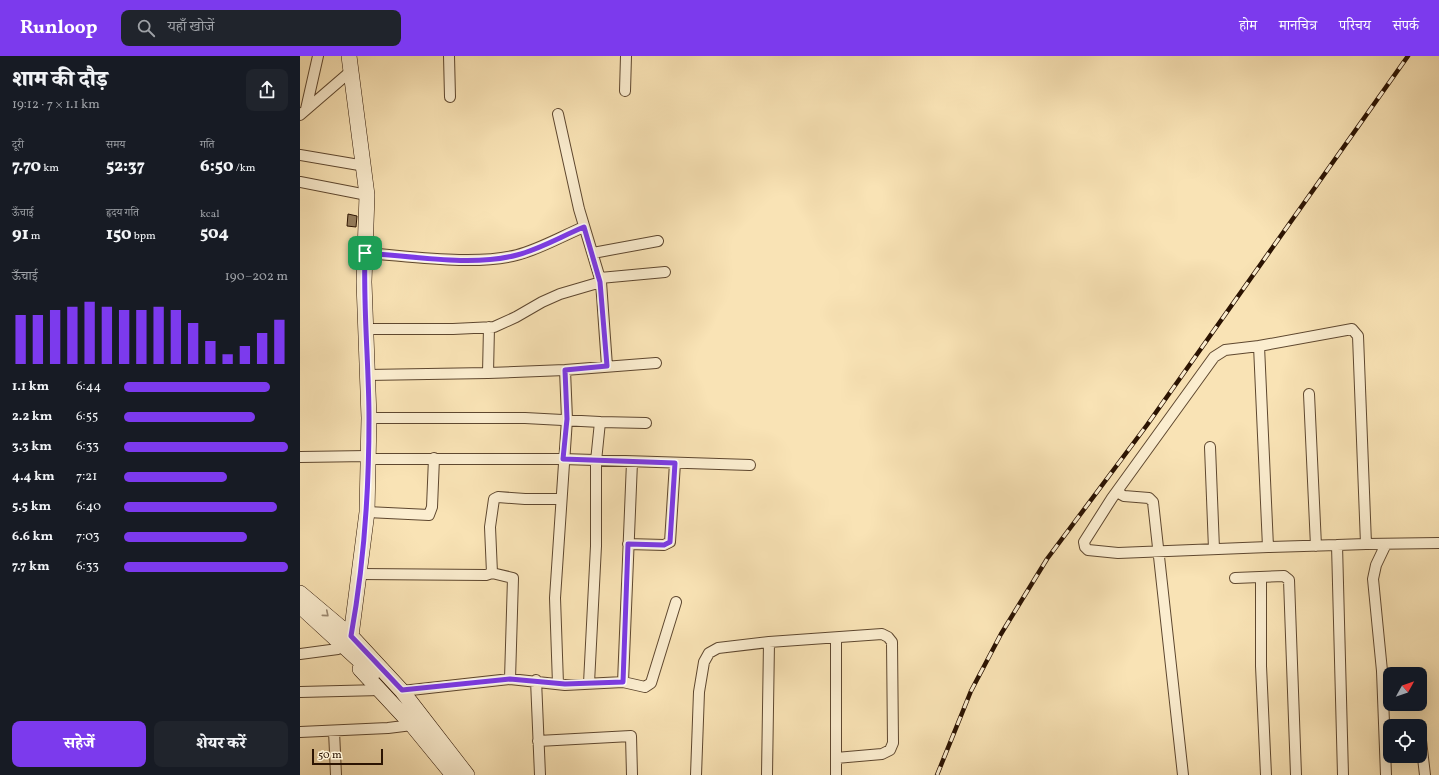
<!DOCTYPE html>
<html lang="hi">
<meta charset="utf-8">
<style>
:root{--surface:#171b24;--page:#20242c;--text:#f1f3f6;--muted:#9ea1a6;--accent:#7c3aed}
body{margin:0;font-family:Vollkorn,"Noto Serif Devanagari",serif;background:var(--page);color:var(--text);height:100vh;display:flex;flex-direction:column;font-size:15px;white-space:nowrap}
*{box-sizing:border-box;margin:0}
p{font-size:13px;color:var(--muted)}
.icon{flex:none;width:22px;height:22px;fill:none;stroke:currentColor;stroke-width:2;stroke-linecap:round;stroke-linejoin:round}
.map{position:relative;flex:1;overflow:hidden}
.panel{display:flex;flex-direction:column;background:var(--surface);width:300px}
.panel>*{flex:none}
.needle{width:26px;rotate:50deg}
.buttons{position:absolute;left:1083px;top:611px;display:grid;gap:8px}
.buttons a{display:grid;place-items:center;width:44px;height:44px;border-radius:8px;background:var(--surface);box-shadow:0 4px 16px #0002;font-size:20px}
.scale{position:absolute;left:12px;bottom:10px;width:71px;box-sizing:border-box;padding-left:4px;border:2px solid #2b1302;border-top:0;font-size:11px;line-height:14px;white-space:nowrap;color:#2b1302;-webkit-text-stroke:3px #fbedcf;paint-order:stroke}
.pin{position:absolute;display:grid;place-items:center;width:34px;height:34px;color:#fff;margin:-17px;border-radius:8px;box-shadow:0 2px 6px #0006}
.round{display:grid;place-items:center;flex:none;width:42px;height:42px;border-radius:8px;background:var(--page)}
.headline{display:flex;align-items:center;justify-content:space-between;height:68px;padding:0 12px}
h1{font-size:22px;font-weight:800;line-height:30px}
.metrics{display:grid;grid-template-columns:repeat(3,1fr);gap:6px;height:68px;padding:4px 12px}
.metrics div{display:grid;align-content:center}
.metrics b{font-size:17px;font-weight:800}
.metrics small{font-size:11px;font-weight:400}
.metrics p{font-size:11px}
.chart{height:112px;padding:8px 12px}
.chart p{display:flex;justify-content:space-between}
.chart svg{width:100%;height:72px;margin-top:4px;stroke:var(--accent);stroke-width:6}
.action{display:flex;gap:8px;margin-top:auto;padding:8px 12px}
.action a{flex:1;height:46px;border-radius:8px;background:var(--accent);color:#fff;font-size:16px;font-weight:800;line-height:46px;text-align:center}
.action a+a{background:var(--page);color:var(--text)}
ul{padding:0 12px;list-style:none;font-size:13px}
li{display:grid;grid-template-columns:64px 48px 1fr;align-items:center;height:30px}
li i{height:10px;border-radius:5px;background:var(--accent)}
header{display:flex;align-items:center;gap:24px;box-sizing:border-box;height:56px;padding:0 20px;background:var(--accent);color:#fff}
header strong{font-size:19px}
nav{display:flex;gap:22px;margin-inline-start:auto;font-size:14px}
.search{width:280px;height:36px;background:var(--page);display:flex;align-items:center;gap:10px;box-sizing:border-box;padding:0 14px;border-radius:8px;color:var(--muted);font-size:15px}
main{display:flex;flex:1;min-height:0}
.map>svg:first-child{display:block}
.building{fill:#967f5f;stroke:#2b1302}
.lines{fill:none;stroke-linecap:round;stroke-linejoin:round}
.street-casing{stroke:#5e472f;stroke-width:12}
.secondary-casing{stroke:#2b1302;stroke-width:16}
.street{stroke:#fbedcf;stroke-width:10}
.secondary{stroke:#fbedcf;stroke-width:15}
.rail-casing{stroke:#2b1302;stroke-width:4.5}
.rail{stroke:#fbedcf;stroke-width:3;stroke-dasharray:9;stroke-linecap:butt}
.oneway{stroke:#9d8b73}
.route-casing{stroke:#fff;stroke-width:8}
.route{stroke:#7c3aed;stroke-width:5}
</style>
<header>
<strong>Runloop</strong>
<div class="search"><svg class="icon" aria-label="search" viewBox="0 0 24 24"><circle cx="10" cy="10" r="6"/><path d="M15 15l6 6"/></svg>यहाँ खोजें</div>
<nav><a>होम</a><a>मानचित्र</a><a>परिचय</a><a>संपर्क</a></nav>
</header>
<main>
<section class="panel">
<div class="headline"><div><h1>शाम की दौड़</h1><p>19:12 · 7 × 1.1 km</p></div><a class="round"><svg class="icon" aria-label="share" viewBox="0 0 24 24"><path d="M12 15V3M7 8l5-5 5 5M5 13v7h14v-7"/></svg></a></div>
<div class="metrics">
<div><p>दूरी</p><b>7.70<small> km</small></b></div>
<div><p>समय</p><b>52:37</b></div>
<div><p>गति</p><b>6:50<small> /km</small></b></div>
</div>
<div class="metrics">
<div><p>ऊँचाई</p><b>91<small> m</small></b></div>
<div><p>हृदय गति</p><b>150<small> bpm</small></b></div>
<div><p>kcal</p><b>504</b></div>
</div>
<div class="chart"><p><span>ऊँचाई</span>190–202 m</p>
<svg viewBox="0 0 160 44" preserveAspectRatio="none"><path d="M5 44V14M15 44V14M25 44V11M35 44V9M45 44V6M55 44V9M65 44V11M75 44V11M85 44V9M95 44V11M105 44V19M115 44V30M125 44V38M135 44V33M145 44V25M155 44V17"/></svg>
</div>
<ul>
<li><b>1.1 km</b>6:44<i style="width:89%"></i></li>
<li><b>2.2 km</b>6:55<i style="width:80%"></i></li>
<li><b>3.3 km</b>6:33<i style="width:100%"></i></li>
<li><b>4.4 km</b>7:21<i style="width:63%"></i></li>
<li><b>5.5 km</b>6:40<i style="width:93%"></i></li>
<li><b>6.6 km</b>7:03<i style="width:75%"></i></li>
<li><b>7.7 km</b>6:33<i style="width:100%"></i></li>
</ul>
<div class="action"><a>सहेजें</a><a>शेयर करें</a></div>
</section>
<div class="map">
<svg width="1139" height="719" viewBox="0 0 1139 719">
<rect width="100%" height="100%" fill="#f9e3b5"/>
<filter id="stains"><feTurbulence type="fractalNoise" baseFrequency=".005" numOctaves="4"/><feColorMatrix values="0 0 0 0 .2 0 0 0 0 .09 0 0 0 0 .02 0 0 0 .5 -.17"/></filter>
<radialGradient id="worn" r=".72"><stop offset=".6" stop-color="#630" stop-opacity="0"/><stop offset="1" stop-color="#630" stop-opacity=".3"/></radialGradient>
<!-- building -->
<path class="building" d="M48,158L57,160L56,171L47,170Z"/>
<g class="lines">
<!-- street casing -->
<g class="street-casing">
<path id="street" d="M149,0L150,41
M325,35L326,0
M6,53L18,0
M0,59L51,15
M0,99L65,110
M0,126L67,139
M65,197C110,200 174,210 217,199C240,193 262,180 284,171
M293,197L358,185
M300,222L365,216
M301,226L307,310
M66,273H153L194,271L216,261L242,246L260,238L301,226L279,153L258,58
M959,290L925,294L914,301L812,442L784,486L785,491L788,494L818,497L968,491
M188,317L265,314L356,307
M67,319L188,317L189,271
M1009,338L1016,490
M69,362H225L300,366
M910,391L914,493
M0,401L68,400
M68,403H263L450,409
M817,436L824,440L849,442L853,446L883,719
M67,456L129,459L132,451L134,402
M328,488L364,489L370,486L375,407
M1086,488L1076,509L1073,523L1082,615L1086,719
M1037,489L1066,488
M192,517L190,471L194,443L198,441L225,443H261
M60,518L186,519L192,517L213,522L210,623
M961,521V610L966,719
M935,522L984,520L989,524L996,719
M0,598L38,593
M236,624L240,719
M323,626L332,406
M289,627L296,490V405L300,366L346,367
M258,628L255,542L267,363L265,314
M102,635L210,623L265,629L323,626L345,631L351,627L376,546
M0,636L81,634
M34,675L36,719
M0,676L88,672L112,669
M1120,676L1125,719
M238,685L331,680L332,719
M396,719L399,636L404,606L409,597L418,592L469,586L582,578L588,581L592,586L593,687L590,694L582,698L536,702
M467,719L469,586
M536,719V582
M1043,719L1037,489L968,491L959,290L1052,273L1058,280L1066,488L1139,487"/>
</g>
<!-- secondary casing -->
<g class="secondary-casing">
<path id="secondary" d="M49,0L67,139L64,226L69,362L67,456L51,580
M0,537L51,580L102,635L167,719
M0,550L73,617
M60,613L112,669L153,719"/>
</g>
<!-- street -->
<use href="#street" class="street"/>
<!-- secondary -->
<use href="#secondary" class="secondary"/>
<!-- rail casing -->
<g class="rail-casing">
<path id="rail" d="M637,719L671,635L701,578L747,503L847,369L1108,0"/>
</g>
<!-- rail -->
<use href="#rail" class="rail"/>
</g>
<!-- one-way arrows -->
<defs><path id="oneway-chevron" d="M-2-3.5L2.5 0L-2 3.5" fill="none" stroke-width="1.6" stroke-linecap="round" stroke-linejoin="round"/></defs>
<use class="oneway" href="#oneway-chevron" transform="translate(26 558) rotate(40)"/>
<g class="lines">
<!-- route casing -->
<g class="route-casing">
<path id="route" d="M284,171L300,226L307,310L265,314L267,363L263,403L375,407L370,486L364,489L328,488L323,626L265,628L210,623L102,634L51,580C64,508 69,436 69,363C69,308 63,253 65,197C112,200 172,211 217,199C240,193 262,180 284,171Z"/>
</g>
<!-- route -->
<use href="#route" class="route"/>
</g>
<rect width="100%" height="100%" filter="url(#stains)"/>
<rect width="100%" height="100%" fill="url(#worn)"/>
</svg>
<div class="buttons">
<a><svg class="needle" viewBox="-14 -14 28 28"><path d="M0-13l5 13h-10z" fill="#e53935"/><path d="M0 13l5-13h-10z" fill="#9ea1a6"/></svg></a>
<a><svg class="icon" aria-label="locate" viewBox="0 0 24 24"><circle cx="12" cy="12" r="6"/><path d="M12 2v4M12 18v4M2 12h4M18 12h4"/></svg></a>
</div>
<div class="scale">50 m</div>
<div class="pin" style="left:65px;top:197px;background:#1e9e55"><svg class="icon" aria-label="arrive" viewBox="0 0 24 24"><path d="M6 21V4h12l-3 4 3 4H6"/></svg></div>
</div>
</main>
